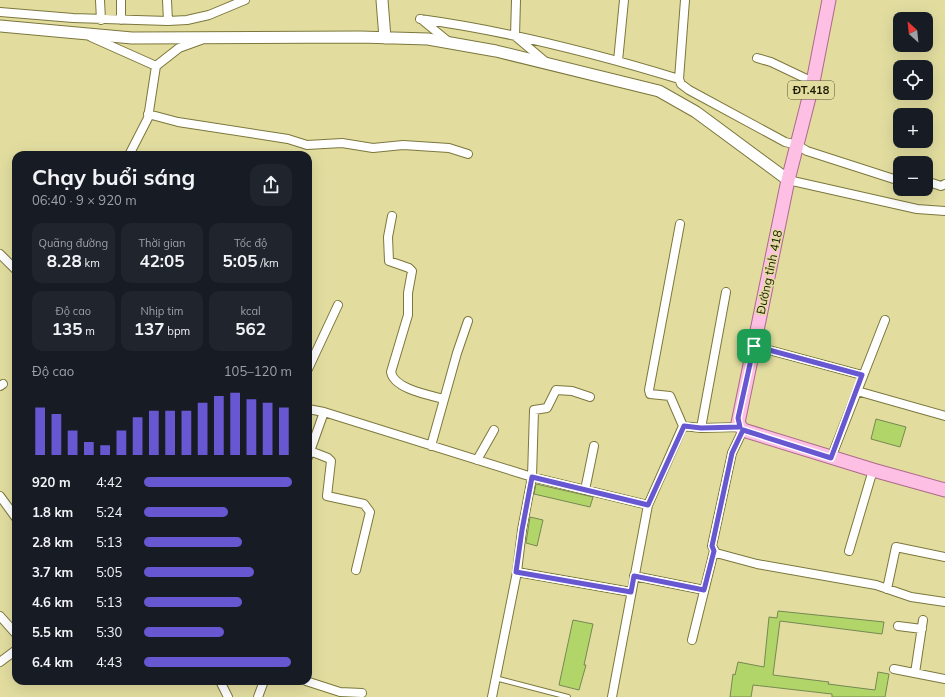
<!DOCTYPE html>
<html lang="vi">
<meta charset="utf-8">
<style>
:root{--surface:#171b24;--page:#20242c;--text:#f1f3f6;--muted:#9ea1a6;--accent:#6757d1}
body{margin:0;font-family:Mulish,sans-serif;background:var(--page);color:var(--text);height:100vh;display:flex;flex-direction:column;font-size:15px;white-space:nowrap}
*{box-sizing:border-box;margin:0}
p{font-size:13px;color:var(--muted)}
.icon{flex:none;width:22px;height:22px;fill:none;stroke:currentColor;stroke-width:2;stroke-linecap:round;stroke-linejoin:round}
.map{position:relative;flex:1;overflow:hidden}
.sheet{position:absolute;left:12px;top:151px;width:300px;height:534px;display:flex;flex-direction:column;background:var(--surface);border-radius:12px;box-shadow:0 4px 16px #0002}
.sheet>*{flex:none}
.needle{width:26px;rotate:333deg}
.fabs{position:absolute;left:893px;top:12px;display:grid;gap:8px}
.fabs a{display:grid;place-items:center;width:40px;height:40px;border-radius:8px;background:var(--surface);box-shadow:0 4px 16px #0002;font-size:20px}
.pin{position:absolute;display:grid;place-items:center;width:34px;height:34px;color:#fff;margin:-17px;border-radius:8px;box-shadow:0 2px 6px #0006}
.round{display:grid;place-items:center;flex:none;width:42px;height:42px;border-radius:12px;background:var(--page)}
.headline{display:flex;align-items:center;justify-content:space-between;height:68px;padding:0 20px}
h1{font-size:22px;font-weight:700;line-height:30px}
.metrics{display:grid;grid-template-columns:repeat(3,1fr);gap:6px;height:68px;padding:4px 20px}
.metrics div{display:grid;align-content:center;border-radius:10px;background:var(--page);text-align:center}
.metrics b{font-size:17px;font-weight:700}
.metrics small{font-size:11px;font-weight:400}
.metrics p{font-size:11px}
.chart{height:112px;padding:8px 20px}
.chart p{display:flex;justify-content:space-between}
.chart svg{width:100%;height:72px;margin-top:4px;stroke:var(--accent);stroke-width:6}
ul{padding:0 20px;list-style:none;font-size:13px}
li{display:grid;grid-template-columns:64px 48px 1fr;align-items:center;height:30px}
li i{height:10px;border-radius:5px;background:var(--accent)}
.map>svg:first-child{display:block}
.building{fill:#b2d56a;stroke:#768852}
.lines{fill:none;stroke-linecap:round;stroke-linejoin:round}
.service-casing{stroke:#7c773c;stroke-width:6}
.minor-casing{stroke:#7c773c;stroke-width:10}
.secondary-casing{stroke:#7c773c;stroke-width:13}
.primary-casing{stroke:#ad6a89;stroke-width:15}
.service{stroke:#fff;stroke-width:4}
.minor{stroke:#fff;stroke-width:8}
.secondary{stroke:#fff;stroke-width:11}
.primary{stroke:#fdbfe3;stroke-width:13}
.route-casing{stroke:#fff;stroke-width:8}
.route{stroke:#6757d1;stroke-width:5}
.labels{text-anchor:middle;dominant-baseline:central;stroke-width:3;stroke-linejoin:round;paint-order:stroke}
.shield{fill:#e2dd9f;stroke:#575431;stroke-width:1}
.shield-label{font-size:11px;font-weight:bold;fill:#1c1a02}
.street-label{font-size:12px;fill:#1c1a02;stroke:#e2dd9f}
</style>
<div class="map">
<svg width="945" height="697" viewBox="0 0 945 697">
<rect width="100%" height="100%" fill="#e2dd9f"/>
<!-- building -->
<path class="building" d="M876,419L906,427L900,447L871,439Z
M536,484L593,497L590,507L534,494Z
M530,517L543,520L537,546L526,543Z
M778,611L884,622L882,634L780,621L773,675L829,682L828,684L875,690L878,672L889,674L885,697H832V694L753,685L751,697H730L733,674L735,675L738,662L764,667L769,617L777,618Z
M573,620L593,624L584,665H586L579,690L559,685Z"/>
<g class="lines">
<!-- service casing -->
<g class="service-casing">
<path id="service" d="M495,678L568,697"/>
</g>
<!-- minor casing -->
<g class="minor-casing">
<path id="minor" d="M100,0L101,20
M121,0V20
M167,0L168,21
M516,0L515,36L547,63
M685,0L679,79L681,84L689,90L785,142L797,145L807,151L900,181
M0,12L73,18L168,21L187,20L209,15L245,0
M420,19C508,31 594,53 679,79
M421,19L449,42
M91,37L156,66L148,118L129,155
M757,58L771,62L813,82
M618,61L624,0
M156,66L179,48L201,40
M148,114L178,122L288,139L307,145L342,143L373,148L403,145L449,148L468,154
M788,180L917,209L945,211
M926,181L941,186L945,184
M392,216L388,237L389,261L409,268L412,271L408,293V315L391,372C394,389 429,395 444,399
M680,224L649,390L650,394L670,396L683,426
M0,254L16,270
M754,346L862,375
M308,369L338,305
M0,386L3,384
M857,391L945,416
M308,409L324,412L532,477L648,505
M701,428L726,292
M743,430L732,453L712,546L716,553L757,564L876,585L911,597L945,602
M431,446L457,353L468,321
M310,451L328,458L331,461L327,496L364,504L370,512L356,570
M308,457L324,412
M831,458L885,320
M477,460L494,430
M585,490L594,446
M0,496L16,518
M849,551L873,470
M517,572L631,592
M634,576L704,590
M887,589L896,547L945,557
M0,616L16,634
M898,626L922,629
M692,640L714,551
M0,662L16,650
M894,669L945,679
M915,673L923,620
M220,681L228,697
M306,681L340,692L362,693
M258,697L264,681
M492,697L517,572L522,530L532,477L534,410L547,408L556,390L572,391L590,397
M612,697L648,505L683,426L701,428L740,427"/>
</g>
<!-- secondary casing -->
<g class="secondary-casing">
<path id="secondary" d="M382,0L385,38
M0,26L132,38L360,37L428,39L496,51L659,91L696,112L788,180"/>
</g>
<!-- primary casing -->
<g class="primary-casing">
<path id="primary" d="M829,0L813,82L788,180L738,423L743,430L873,470L945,490"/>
</g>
<!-- service -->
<use href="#service" class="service"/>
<!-- minor -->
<use href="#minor" class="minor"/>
<!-- secondary -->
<use href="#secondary" class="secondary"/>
<!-- primary -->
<use href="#primary" class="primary"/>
</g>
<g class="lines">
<!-- route casing -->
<g class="route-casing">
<path id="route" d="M754,346L862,375L831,458L743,430L732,453L712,546L714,551L704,590L634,576L631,592L516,572L522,530L532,477L648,505L684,426L701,428L740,427L738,418Z"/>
</g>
<!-- route -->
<use href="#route" class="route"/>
</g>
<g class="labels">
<!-- shield labels -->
<rect class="shield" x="788" y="81" width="46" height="18" rx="3"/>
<g class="shield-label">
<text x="811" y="90">ĐT.418</text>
</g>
<!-- street labels -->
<g class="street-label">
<text transform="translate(769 272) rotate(-78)">Đường tỉnh 418</text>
</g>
</g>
</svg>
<div class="fabs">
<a><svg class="needle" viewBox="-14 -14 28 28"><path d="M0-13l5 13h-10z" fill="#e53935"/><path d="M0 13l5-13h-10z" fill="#9ea1a6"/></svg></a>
<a><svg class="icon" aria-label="locate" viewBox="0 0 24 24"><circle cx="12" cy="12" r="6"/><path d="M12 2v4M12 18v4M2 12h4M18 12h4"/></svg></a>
<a>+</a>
<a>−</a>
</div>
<div class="pin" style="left:754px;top:346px;background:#1e9e55"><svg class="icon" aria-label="arrive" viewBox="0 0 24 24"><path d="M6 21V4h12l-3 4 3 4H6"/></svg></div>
<section class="sheet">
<div class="headline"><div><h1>Chạy buổi sáng</h1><p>06:40 · 9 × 920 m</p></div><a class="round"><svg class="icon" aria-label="share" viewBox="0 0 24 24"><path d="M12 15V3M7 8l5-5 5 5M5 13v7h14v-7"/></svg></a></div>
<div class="metrics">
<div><p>Quãng đường</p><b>8.28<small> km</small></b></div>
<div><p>Thời gian</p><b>42:05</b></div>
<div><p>Tốc độ</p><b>5:05<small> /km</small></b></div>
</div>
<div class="metrics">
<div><p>Độ cao</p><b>135<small> m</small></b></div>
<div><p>Nhịp tim</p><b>137<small> bpm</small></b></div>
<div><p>kcal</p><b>562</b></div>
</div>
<div class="chart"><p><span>Độ cao</span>105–120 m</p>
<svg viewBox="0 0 160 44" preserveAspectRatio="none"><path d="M5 44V15M15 44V19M25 44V29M35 44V36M45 44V38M55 44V29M65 44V21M75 44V17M85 44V17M95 44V17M105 44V12M115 44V8M125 44V6M135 44V10M145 44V12M155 44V15"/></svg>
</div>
<ul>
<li><b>920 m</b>4:42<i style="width:100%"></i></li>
<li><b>1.8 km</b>5:24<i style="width:57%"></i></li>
<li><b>2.8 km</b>5:13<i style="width:66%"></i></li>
<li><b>3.7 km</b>5:05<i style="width:74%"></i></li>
<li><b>4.6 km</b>5:13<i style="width:66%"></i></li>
<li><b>5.5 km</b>5:30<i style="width:54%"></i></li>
<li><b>6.4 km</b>4:43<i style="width:99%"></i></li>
</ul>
</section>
</div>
